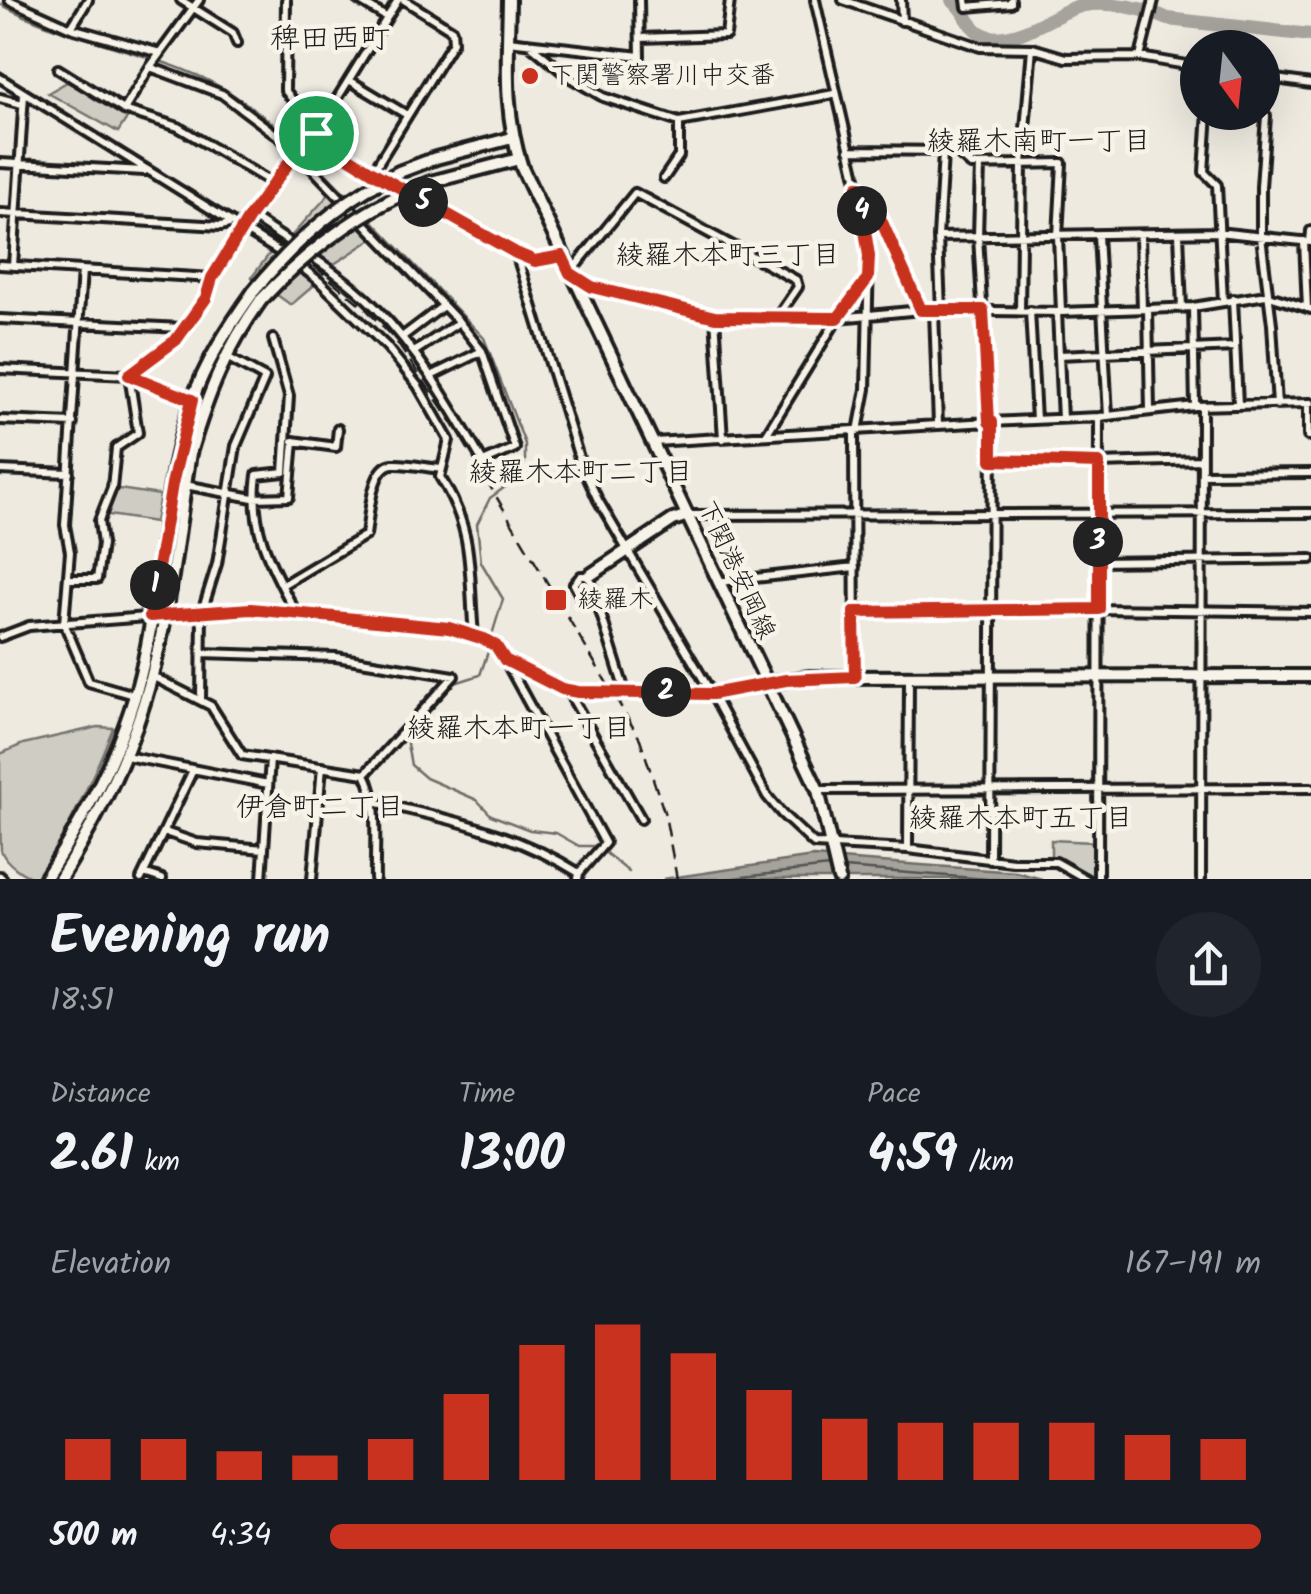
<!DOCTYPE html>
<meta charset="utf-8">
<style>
:root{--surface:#171b24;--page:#20242c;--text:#f1f3f6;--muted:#9ea1a6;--accent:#c8321e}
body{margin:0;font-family:Kalam,"Klee One",sans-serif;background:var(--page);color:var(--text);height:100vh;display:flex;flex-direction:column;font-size:38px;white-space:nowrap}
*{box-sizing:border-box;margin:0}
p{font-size:32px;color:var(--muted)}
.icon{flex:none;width:55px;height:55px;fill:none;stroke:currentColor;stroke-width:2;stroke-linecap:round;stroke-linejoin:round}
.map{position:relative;height:879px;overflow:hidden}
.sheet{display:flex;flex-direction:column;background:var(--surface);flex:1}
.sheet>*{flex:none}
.needle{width:65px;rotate:165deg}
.tools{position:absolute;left:1180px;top:30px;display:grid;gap:20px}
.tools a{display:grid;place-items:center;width:100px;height:100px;border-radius:50%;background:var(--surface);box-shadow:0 10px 40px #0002;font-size:50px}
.pin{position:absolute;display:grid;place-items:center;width:85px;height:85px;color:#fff;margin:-42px;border:5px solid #fff;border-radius:50%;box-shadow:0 2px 10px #0007}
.km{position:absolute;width:50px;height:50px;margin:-25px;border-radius:50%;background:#222;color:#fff;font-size:28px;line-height:50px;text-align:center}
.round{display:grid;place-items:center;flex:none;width:105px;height:105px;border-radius:52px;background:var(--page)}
.headline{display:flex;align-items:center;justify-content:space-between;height:170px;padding:0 50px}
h1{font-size:55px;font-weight:600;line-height:75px}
.stats{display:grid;grid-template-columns:repeat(3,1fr);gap:15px;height:170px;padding:10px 50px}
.stats div{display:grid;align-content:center}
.stats b{font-size:50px;font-weight:600}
.stats small{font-size:28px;font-weight:400}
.stats p{font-size:28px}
.chart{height:280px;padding:20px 50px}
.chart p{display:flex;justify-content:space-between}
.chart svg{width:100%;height:180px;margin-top:10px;stroke:var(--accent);stroke-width:6}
ul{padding:0 50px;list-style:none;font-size:32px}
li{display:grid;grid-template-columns:160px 120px 1fr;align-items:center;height:75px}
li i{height:25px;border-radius:12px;background:var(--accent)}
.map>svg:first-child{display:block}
.green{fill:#cfccc3;stroke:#767470;stroke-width:2.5}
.water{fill:#a6a39d;stroke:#6f6d69;stroke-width:2.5}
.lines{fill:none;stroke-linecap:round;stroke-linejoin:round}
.shore{stroke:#535250;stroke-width:2.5}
.stream{stroke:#6f6d69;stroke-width:2.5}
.river{stroke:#a6a39d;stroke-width:14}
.street-casing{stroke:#1c1c1c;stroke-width:14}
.secondary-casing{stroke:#1c1c1c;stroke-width:18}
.street{stroke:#f7f3e8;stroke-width:6}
.secondary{stroke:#f7f3e8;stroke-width:10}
.rail{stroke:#1c1c1c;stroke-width:2.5;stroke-dasharray:15 8;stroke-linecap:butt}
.secondary-bridge-casing{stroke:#1c1c1c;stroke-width:18;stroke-linecap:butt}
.secondary-bridge{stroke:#f7f3e8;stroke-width:10}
.route-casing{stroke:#fff;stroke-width:20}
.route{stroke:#c8321e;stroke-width:12}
.poi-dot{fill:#c8321e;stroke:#f7f3e8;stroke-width:4}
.labels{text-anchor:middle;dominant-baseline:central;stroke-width:9;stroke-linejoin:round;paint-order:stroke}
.poi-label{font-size:25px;fill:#1c1c1c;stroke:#f7f3e8;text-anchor:start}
.street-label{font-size:25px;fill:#1c1c1c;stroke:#f7f3e8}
.neighbourhood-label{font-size:28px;fill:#1c1c1c;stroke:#f7f3e8}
.quarter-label{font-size:30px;fill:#1c1c1c;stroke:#f7f3e8}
</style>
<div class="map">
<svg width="1311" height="879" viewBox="0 0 1311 879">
<rect width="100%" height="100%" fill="#eeeae0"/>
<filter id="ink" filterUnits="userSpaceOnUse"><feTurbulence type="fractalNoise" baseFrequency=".01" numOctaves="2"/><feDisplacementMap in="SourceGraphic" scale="20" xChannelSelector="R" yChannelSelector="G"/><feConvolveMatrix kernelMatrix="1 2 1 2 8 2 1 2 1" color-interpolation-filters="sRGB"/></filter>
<g filter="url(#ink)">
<!-- green -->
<path class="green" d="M67,82L129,115L118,132L48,93Z
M332,191L377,236L331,266L287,241Z
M273,249L319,281L291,305L252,277Z
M112,488L160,495L155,522L102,514Z
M98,727L113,728C92,781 68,831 37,879C24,876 5,863 1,850C0,831 0,777 0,754L23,744Z
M1051,840L1093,842V879L1067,862L1051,858Z"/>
<!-- water -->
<path class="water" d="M813,857L1016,872L1042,879H663Z"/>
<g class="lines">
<!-- shore -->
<path class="shore" d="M844,868L987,879
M726,879L829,867"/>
<!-- stream -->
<path class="stream" d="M0,4C64,39 137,48 203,78C237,94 270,120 298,145
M304,151L347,195
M367,215L484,338L525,444V461L519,477L490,498L477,524L481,562L503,599L491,638
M490,646L480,675L455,683L413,729L407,744L411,765L426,778L477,800L491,815L530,830L556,833L579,846H597L629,872"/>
<!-- river -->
<path class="river" d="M952,0C965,9 968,27 982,34C1012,50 1056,10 1084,5C1109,1 1145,8 1168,19L1311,35"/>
<!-- street casing -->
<g class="street-casing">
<path id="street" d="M9,0L71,28L160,53
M181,0L233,33L237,43
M286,0L285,90L324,142L516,253L535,261L562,256
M358,0L386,17
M815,0L858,186L869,256L866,389L858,431
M843,0L980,47L1032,48L1066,58L1140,57L1198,67
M901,0L902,21
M966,0L967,7L1011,3V0
M71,28L88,0
M640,38L726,35L730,0
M508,41L640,56L639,0
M528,43L569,77L603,97L679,122L834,94
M1140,57L1154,0
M150,67L222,94L290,145L459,322L482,351L515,448L483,462C451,407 421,354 376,308C340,271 292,245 250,216
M58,69L124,110L178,127L274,184
M1262,77L1311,84
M0,78L294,261L319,281L387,347L418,386L449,440L440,477C476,533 468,572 474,635
M349,80L407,115
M1198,86V93
M0,98L22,104
M124,110L150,67L199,0
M1208,112L1204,172L1217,185L1223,301
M1266,116L1261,187V237L1272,324L1277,405
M849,150L955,151L971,165L1062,163L1058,236L1061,312
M0,163L144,171
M372,173L453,42L452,30L404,0
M664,178L679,156V122
M859,187L873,202L921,310
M0,213L221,226L229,224
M1179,233L1182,308
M1140,234L1142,309
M1098,235L1108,416
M938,237L1217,232L1311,242
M1304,241L1307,308
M1310,242L1311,231
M516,253L580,461L598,500L712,694L767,796L782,814L814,844L908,849L1013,862H1056L1086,879
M0,265L212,278
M13,266L24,94
M82,270L65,525L70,552L64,623L89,682L134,695
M1233,299L1238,405
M1193,307L1195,406
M1148,309L1150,411
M941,310L938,237L943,153
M1020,311L1022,164L1032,48
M1030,311L1036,420
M1057,312L1062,419
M778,316L798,287L796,280L635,193L570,273L592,287L715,317L838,318L921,310L1061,312L1148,309L1193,307L1266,295L1311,309
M715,317L723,439
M0,319L182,328
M402,337L443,306
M273,339L289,396L284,472L257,475C249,529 271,565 295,611
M414,352L459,322
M1059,355L1235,347
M0,369L129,375L192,399
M433,375L482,351
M1308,403V436H1311
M0,420L73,423
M989,422L1099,417L1195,406L1311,403
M938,425L989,422L978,236L980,165
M854,432L855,676
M766,435L838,318L868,278
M293,441L336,447L338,429
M654,442L938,425L934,310
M992,459L1099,463L1202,460
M0,470L69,473
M1202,474L1311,473
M185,485L253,498L289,497L294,441
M688,515L1311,513
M1098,562L1311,559
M68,579H97L102,544L99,521L112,488L116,448L138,433L129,375L176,340L206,298L212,278L250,216L292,158L316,133L398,0
M719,582L855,567
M282,585L366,535C369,517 371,466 393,464C408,463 427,468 442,469
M595,595L587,599L581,597L574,584L581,576H589L625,691
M854,611L1099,609L1311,612
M0,637L29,626L251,609L449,628L484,639L496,646L505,660L605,843L579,873L578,879
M202,653L336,657L454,676L365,774
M506,661L562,689L578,692L712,694L767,683
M152,676L211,706L242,755L365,774
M568,691L641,819
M201,699L202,612L217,564L236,446L265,378L225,356
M126,756L268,784
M365,774C380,802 374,847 375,879
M819,790L1311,788
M373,802C445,817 516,833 579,873
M165,832L197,843L264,849
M908,849L909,677
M990,860L992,421
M144,873L162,879
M0,876L3,879
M141,879L193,770
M262,879L270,759
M312,879L322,767
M1098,879L1099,417
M1201,879L1202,406"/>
</g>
<!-- secondary casing -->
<g class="secondary-casing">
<path id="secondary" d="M509,0C508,59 503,112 522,168L818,790L839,879
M399,172L436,158L512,138
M431,182L519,159
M589,576L673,520L688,515
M767,683L810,677L1311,676
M45,879C85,818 124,744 141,673C163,584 161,490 191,404C205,363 229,326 254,291
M60,879C99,817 132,750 151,679C171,606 178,527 190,453C208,394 225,350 261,300"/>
</g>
<!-- street -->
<use href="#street" class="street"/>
<!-- secondary -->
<use href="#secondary" class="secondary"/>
<!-- rail -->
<path class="rail" d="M0,71L59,111L313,265L366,309L395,340L452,422L640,739L665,815L677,879"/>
<!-- secondary-bridge casing -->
<g class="secondary-bridge-casing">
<path id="secondary-bridge" d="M254,291C294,242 341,200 399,172
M261,300C310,248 364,207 431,182"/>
</g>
<!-- secondary-bridge -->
<use href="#secondary-bridge" class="secondary-bridge"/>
</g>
</g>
<g class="lines" filter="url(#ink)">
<!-- route casing -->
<g class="route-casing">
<path id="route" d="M316,133L324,142L372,172L516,253L535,261L562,256L570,273L592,287L715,317L838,318L868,278L869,256L858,186L873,202L921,310H983L989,422H992V460L1099,463V609L854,612L855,677L786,680L712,694L578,692L562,689L505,660L496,646L484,639L449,628L251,609L150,616L172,484L192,400L129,375L176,340L206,298L212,278L250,216L292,158Z"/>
</g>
<!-- route -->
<use href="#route" class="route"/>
</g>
<!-- markers -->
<g class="poi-dot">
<circle cx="530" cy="76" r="10"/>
<rect x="544" y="588" width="24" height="24" rx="5"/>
</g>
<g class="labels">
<!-- poi labels -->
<g class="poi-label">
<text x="550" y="76">下関警察署川中交番</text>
<text x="578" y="600">綾羅木</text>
</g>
<!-- street labels -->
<g class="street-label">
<text transform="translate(736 570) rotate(65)">下関港安岡線</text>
</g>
<!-- neighbourhood labels -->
<g class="neighbourhood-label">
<text x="1039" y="142">綾羅木南町一丁目</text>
<text x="728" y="256">綾羅木本町三丁目</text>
<text x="581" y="473">綾羅木本町二丁目</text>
<text x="519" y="729">綾羅木本町一丁目</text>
<text x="320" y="808">伊倉町二丁目</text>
<text x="1021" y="819">綾羅木本町五丁目</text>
</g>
<!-- quarter labels -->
<g class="quarter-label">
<text x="330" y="40">稗田西町</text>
</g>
</g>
</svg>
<div class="tools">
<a><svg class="needle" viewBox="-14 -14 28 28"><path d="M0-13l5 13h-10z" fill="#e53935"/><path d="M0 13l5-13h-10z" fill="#9ea1a6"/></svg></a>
</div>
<div class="pin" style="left:316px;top:133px;background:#1e9e55"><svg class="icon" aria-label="arrive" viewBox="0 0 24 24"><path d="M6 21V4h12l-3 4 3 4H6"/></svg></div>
<b class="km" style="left:155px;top:585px">1</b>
<b class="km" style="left:666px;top:692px">2</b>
<b class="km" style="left:1098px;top:542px">3</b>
<b class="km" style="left:862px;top:211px">4</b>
<b class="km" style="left:423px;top:202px">5</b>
</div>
<section class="sheet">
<div class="headline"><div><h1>Evening run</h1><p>18:51</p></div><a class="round"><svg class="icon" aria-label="share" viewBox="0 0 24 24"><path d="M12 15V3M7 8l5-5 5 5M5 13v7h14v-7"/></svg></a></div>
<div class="stats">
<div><p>Distance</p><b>2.61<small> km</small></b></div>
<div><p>Time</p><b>13:00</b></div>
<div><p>Pace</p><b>4:59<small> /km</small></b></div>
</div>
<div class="chart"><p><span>Elevation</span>167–191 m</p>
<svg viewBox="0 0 160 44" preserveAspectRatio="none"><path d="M5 44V34M15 44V34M25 44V37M35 44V38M45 44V34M55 44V23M65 44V11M75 44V6M85 44V13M95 44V22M105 44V29M115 44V30M125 44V30M135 44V30M145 44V33M155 44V34"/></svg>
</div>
<ul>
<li><b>500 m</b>4:34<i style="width:100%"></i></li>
</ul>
</section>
